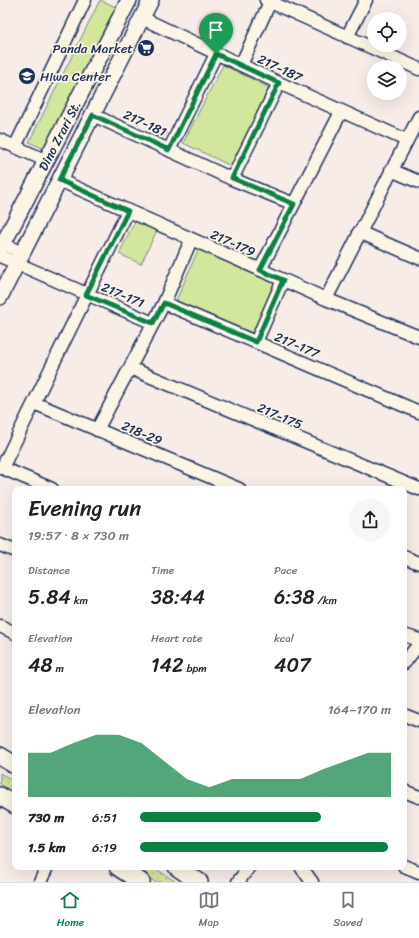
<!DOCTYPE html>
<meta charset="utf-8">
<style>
:root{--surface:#fff;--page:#f6f6f6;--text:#202124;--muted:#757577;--line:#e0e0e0;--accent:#0b8043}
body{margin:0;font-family:Sriracha,sans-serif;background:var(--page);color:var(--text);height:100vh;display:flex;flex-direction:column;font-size:15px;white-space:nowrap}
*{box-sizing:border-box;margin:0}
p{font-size:13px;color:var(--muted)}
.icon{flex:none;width:22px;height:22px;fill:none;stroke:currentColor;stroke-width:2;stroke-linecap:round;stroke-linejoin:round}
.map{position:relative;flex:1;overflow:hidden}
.details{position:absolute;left:12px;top:486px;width:395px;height:384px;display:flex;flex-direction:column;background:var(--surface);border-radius:8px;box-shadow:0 4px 16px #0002}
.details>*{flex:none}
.tools{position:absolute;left:367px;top:12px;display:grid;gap:8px}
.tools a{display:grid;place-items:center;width:40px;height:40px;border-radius:50%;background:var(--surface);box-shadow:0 4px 16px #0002;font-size:20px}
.pin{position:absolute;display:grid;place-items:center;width:34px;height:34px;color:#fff;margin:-41px -17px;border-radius:50% 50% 50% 0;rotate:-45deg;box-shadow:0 0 4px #0007}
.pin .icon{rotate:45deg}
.round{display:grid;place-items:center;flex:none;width:42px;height:42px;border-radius:21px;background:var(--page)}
.summary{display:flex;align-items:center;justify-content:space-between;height:68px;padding:0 16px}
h1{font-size:22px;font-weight:600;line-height:30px}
.metrics{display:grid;grid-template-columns:repeat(3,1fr);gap:6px;height:68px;padding:4px 16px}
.metrics div{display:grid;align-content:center}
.metrics b{font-size:20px;font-weight:600}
.metrics small{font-size:11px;font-weight:400}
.metrics p{font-size:11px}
.chart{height:112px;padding:8px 16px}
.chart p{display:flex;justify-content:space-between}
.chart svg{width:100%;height:72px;margin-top:4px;fill:var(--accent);opacity:.7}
ul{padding:0 16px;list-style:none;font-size:13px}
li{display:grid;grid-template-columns:64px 48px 1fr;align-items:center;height:30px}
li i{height:10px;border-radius:5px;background:var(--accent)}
.tab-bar{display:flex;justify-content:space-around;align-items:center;height:56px;border-top:1px solid var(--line);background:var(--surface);font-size:11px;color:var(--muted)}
.tab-bar a{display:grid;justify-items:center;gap:2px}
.tab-bar .current{color:var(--accent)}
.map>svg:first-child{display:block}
.grass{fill:url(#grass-dots);stroke:#768b7d}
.green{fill:#d2e79c;stroke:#768b7d}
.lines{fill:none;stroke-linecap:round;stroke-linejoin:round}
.minor-casing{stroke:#1b2f5e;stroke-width:15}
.major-casing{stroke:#1b2f5e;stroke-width:18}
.highway-casing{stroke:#1b2f5e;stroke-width:20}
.minor{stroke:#fcf5e5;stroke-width:12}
.major{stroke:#fcf5e5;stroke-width:15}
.highway{stroke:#fcf5e5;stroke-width:17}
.route-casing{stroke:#fff;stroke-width:8}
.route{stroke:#0b8043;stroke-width:5}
.labels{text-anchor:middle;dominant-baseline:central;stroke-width:3.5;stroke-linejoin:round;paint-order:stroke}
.poi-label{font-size:13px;fill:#1b2f5e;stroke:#fcf5e5;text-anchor:end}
.street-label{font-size:13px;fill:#1b2f5e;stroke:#fcf5e5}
</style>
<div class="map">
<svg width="419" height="882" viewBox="0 0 419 882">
<defs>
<pattern id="grass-dots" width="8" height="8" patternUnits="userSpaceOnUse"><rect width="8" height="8" fill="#d2e79c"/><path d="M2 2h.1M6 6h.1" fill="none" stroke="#b4c689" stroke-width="1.8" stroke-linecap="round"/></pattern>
</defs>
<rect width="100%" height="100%" fill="#f8ece8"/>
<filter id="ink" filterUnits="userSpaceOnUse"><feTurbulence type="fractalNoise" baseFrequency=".025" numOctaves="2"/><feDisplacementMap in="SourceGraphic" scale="8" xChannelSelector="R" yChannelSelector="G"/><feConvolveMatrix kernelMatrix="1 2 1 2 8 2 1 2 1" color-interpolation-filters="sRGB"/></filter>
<g filter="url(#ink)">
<!-- grass -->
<path class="grass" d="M0,773L15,782V793L0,784Z
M132,867H153L176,882H155Z"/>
<!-- green -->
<path class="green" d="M100,0L118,8L46,150L29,142Z
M223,65L270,88L231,166L183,143Z
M135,221L157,230L141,264L119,254Z
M199,248L276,281L253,334L176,301Z"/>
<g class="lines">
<!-- minor casing -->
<g class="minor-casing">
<path id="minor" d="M266,0L419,69
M142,18L279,83L406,140
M347,37L366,0
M241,65L270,2
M93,115L232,179L294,204
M0,140L47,161
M15,147L85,0
M169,150L216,54
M391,170L419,182
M232,179L279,83
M59,180L326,299L419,337
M359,232L419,258
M0,242L22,253
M0,256L153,323
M260,270L341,112
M326,299L419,117
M164,303L419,412
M256,342L283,280
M130,368L419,489
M34,403L239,489
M97,430L164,303L191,240
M0,467L52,489
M2,468L128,211
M0,545L15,551
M404,557L419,563
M0,626L15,633
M404,635L419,640
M404,663L419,644
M404,715L419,721
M404,791L419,797
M404,866L419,872
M301,867L312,882
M40,882L47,867
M238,882L249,867"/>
</g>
<!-- major casing -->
<g class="major-casing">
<g id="major">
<path id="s1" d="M0,250L129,0"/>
<path d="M0,297L151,0"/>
</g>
</g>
<!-- highway casing -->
<g class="highway-casing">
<path id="highway" d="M0,756L15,765
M0,796L15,805
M118,867L141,882
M177,867L199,882"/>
</g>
<!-- minor -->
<use href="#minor" class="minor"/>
<!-- major -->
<use href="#major" class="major"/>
<!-- highway -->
<use href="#highway" class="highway"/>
</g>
</g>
<g class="lines" filter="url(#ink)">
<!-- route casing -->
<g class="route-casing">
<path id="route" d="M216,54L279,83L232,178L294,204L260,270L283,280L256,342L164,303L153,323L86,295L128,211L59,180L93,115L169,150Z"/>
</g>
<!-- route -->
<use href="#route" class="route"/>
</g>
<!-- icons -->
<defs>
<g id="supermarket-disc" transform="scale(0.9)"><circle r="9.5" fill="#1b2f5e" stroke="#fcf5e5"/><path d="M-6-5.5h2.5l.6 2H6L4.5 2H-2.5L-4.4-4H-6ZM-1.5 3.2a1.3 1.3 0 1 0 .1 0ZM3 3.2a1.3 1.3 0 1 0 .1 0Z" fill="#fff"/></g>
<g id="school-disc" transform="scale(0.9)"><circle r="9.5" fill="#1b2f5e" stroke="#fcf5e5"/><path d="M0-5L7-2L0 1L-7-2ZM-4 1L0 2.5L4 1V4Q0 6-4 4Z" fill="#fff"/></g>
</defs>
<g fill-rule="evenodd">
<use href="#supermarket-disc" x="146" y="48"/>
<use href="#school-disc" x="27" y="76"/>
</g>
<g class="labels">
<!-- poi labels -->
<g class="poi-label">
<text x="133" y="48">Panda Market</text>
<text x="40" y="76" text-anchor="start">Hiwa Center</text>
</g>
<!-- street labels -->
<g class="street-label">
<text transform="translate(280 68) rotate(25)">217-187</text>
<text transform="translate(145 123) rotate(25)">217-181</text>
<text stroke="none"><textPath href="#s1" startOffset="129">Dino Zrari St.</textPath></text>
<text transform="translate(233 243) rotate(24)">217-179</text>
<text transform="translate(123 295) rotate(23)">217-171</text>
<text transform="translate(297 345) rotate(23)">217-177</text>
<text transform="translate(280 416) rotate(23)">217-175</text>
<text transform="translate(142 433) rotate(23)">218-29</text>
</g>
</g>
</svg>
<div class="tools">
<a><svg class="icon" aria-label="locate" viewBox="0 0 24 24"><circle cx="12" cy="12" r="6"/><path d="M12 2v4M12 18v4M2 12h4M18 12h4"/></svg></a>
<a><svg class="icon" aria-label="layers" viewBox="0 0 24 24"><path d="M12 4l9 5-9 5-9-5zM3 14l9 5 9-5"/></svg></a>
</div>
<div class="pin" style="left:216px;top:54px;background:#1e9e55"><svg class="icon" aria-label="arrive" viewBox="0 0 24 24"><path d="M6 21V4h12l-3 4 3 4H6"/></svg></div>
<section class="details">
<div class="summary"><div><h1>Evening run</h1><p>19:57 · 8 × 730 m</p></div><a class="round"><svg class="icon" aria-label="share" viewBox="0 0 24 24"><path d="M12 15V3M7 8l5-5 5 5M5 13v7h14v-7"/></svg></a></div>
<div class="metrics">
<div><p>Distance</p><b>5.84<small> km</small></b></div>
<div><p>Time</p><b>38:44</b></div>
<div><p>Pace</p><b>6:38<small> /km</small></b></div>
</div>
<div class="metrics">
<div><p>Elevation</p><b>48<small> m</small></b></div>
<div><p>Heart rate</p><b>142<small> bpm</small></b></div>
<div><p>kcal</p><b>407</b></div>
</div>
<div class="chart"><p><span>Elevation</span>164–170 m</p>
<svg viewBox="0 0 160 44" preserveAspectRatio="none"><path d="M0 44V17L10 17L20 11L30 6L40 6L50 11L60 22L70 33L80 38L90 33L100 33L110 33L120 33L130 27L140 22L150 17L160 17V44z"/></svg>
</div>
<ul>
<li><b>730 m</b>6:51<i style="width:72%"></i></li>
<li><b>1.5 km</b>6:19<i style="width:99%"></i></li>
</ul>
</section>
</div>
<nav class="tab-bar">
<a class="current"><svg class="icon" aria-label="home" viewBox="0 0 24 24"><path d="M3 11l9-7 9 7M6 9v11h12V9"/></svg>Home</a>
<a><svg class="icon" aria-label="map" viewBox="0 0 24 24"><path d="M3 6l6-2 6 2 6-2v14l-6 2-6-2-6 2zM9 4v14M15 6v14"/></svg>Map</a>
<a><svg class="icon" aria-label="saved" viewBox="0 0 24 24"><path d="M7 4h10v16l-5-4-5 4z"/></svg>Saved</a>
</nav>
